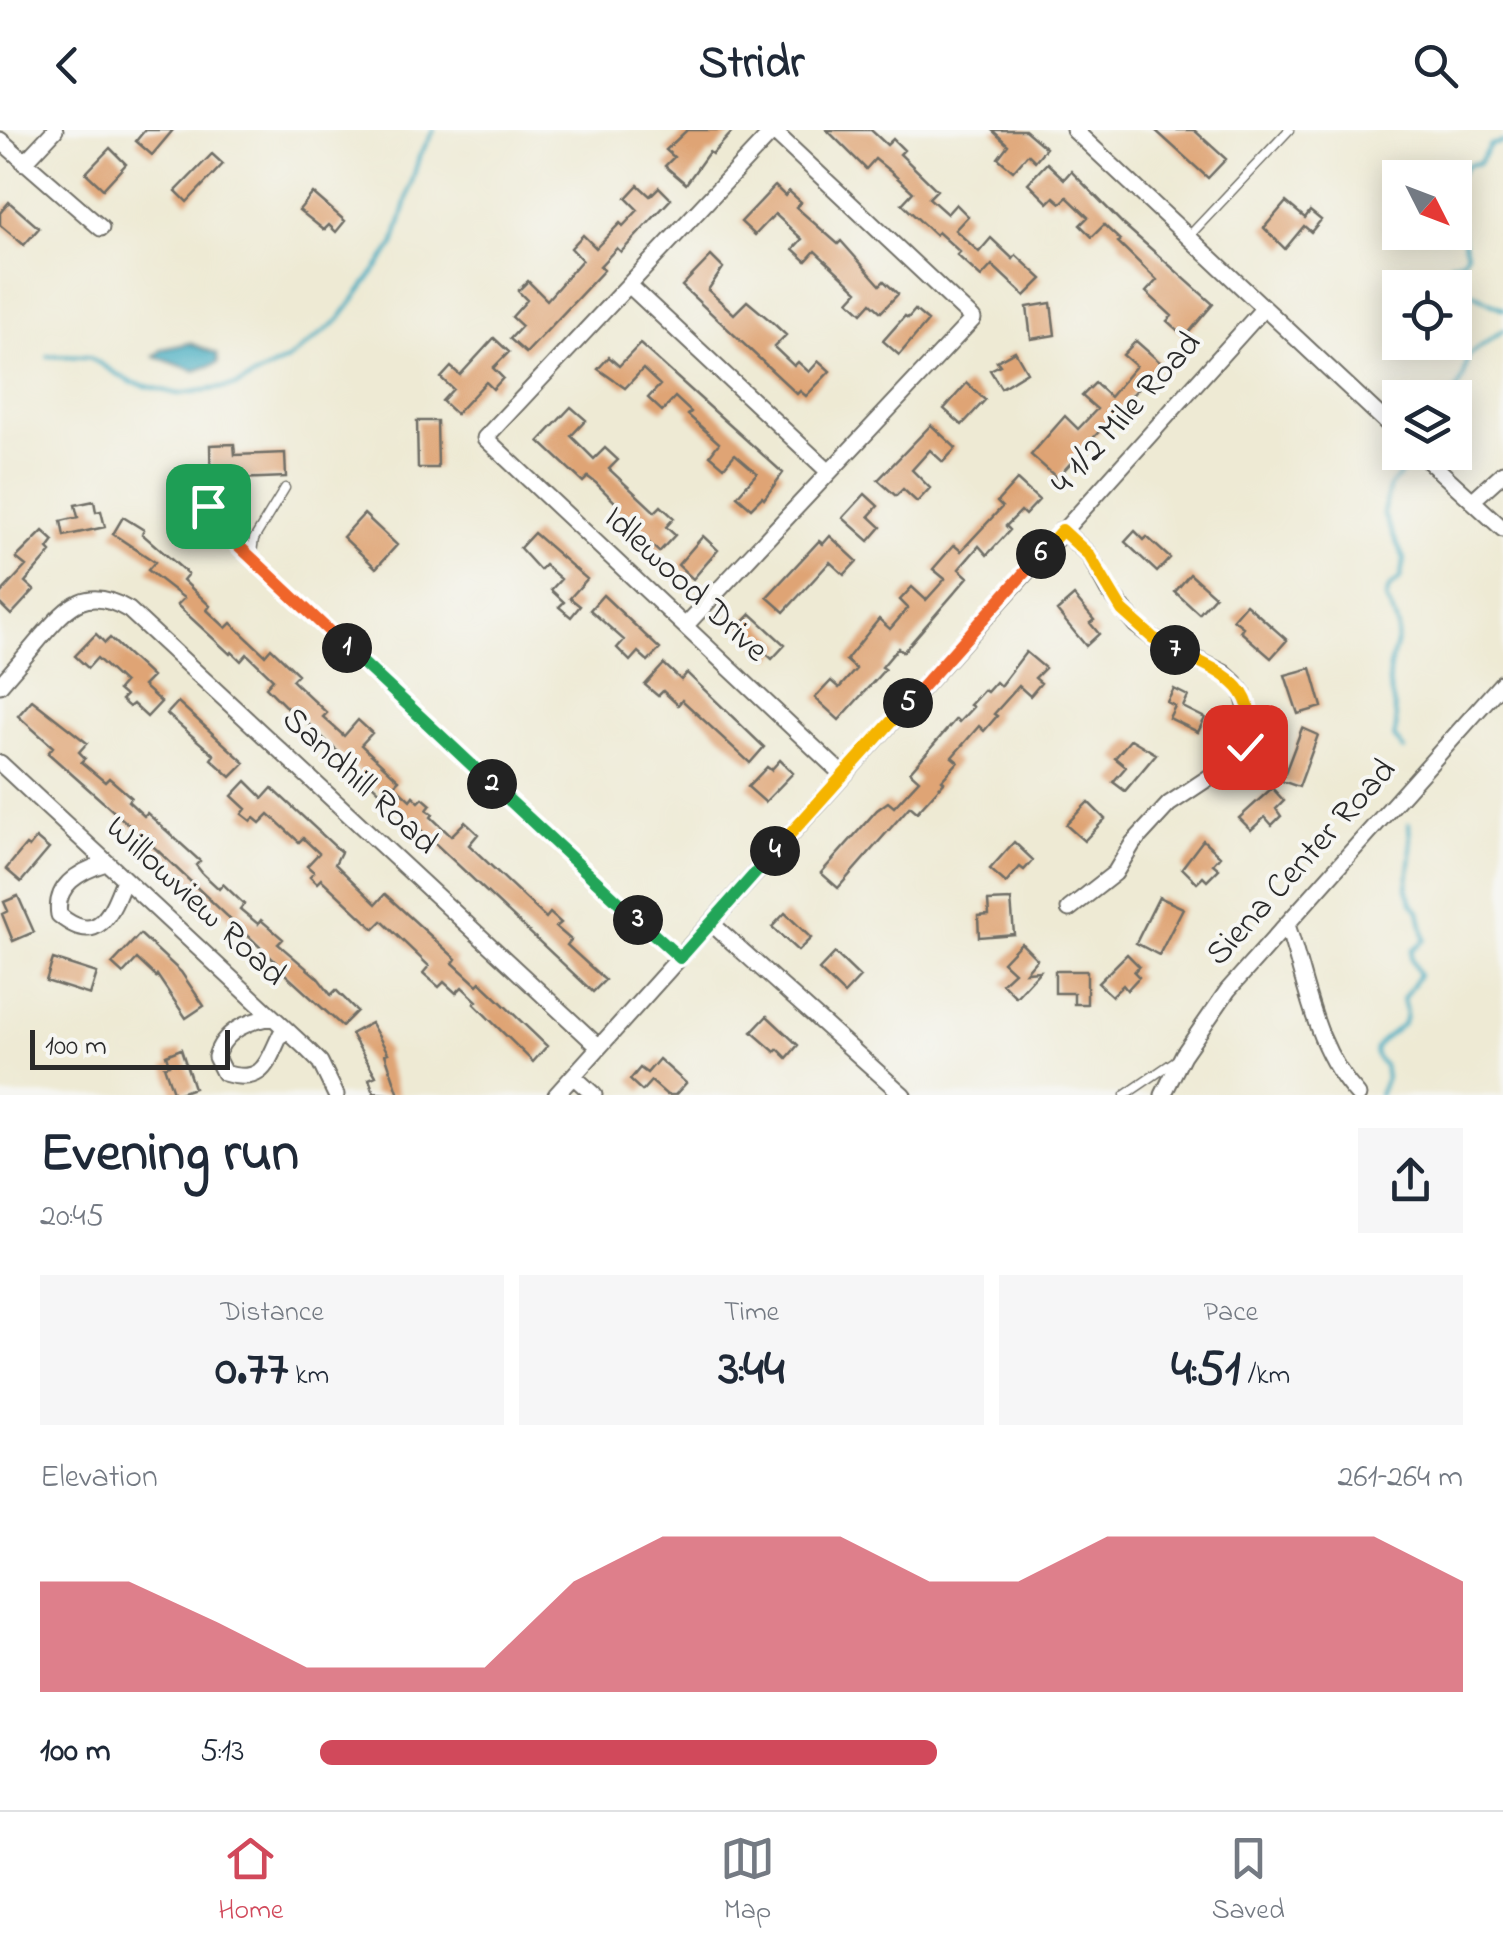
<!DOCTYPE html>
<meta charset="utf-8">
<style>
:root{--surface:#fff;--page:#f6f6f7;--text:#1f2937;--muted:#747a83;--line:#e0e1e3;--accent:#d1495b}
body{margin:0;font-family:"Indie Flower",sans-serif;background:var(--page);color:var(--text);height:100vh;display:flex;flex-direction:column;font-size:38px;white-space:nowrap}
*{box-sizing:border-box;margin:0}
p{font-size:32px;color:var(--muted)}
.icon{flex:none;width:55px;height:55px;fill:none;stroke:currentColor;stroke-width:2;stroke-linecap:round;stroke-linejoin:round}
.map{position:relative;height:965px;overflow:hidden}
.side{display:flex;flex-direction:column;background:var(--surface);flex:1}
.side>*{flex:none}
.needle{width:65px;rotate:132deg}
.buttons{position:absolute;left:1382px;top:30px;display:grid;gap:20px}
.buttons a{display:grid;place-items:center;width:90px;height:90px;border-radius:0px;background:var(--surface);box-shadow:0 5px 25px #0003;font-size:50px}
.scale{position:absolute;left:30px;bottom:25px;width:200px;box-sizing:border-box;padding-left:10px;border:5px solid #2b2b2b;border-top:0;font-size:28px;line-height:35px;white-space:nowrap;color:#2b2b2b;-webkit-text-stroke:8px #f6f6f2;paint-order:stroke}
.pin{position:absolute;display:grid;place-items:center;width:85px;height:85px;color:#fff;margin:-42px;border-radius:20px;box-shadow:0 5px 15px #0006}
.km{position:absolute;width:50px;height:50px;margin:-25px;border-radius:50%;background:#222;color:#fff;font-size:28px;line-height:50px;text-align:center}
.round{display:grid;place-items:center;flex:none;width:105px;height:105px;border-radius:0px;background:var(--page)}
.summary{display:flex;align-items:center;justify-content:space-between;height:170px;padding:0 40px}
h1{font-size:55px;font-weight:800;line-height:75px}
.metrics{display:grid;grid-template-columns:repeat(3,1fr);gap:15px;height:170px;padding:10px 40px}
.metrics div{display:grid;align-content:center;border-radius:0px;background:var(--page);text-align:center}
.metrics b{font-size:50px;font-weight:800}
.metrics small{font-size:28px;font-weight:400}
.metrics p{font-size:28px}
.chart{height:280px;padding:20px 40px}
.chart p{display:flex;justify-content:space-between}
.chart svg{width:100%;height:180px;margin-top:10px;fill:var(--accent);opacity:.7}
ul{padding:0 40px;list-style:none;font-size:32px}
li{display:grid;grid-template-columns:160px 120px 1fr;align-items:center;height:75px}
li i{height:25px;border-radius:12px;background:var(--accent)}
header{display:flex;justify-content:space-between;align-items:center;height:130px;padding:0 40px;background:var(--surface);font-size:45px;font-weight:800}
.tabs{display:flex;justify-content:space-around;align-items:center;height:140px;border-top:2px solid var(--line);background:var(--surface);font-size:28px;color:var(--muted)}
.tabs a{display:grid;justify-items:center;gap:5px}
.tabs .current{color:var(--accent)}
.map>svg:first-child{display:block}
.water{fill:#40aabf;stroke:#366a75;stroke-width:2.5}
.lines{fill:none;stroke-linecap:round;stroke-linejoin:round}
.stream{stroke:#40aabf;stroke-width:4}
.building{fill:#dfa474}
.lane-casing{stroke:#6f6e66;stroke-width:11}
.street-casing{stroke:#6f6e66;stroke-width:19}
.lane{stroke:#fff;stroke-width:8}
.street{stroke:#fff;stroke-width:15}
.split-1-casing{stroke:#fff;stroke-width:20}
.split-2-casing{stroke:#fff;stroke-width:20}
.split-3-casing{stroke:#fff;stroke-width:20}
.split-4-casing{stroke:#fff;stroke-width:20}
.split-5-casing{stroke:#fff;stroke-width:20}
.split-6-casing{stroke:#fff;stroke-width:20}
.split-7-casing{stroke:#fff;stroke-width:20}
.split-8-casing{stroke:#fff;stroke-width:20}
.split-1{stroke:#f0652b;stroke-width:12}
.split-2{stroke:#22a559;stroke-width:12}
.split-3{stroke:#22a559;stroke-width:12}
.split-4{stroke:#22a559;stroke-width:12}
.split-5{stroke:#f5b400;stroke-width:12}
.split-6{stroke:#f0652b;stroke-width:12}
.split-7{stroke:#f5b400;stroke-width:12}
.split-8{stroke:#f5b400;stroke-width:12}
.labels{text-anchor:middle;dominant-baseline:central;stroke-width:8;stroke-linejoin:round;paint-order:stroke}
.street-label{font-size:35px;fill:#2b2b2b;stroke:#f6f6f2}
</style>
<header><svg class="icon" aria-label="back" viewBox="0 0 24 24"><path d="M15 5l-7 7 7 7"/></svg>Stridr<svg class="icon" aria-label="search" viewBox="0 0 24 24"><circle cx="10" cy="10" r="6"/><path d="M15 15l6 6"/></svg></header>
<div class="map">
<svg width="1503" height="965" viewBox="0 0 1503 965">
<rect width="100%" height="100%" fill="#f6f6f2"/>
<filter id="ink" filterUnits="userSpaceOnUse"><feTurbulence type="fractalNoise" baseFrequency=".01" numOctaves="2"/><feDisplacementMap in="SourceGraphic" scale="20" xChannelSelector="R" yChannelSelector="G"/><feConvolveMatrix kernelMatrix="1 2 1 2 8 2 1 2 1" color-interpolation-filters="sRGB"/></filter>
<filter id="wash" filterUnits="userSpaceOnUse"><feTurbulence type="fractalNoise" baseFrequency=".0048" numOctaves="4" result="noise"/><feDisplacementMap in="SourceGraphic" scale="40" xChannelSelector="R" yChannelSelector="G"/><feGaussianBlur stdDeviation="2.25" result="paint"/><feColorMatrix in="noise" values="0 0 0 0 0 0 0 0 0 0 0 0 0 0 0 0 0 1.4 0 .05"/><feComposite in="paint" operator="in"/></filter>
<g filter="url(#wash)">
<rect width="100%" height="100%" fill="#eeead4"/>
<!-- water -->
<path class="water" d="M190,213L217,224L218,233L195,241L154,226L163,219Z"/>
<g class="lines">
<!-- stream -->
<path class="stream" d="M1503,12L1490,15L1479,33L1467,35L1456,50L1461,104L1467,122L1463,129L1451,133L1444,140L1454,154L1503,179
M48,226L89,227L130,252L178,264L236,256L289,229L339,190L394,115L419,27L434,0
M1448,268C1463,256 1465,245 1468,226L1503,200
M1404,620L1394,607C1400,590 1392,570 1389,553C1386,537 1399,516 1398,499C1397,489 1390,479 1386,469L1389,458L1400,449L1404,429L1383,383L1390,356L1408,336
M1379,965L1386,948L1384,935C1360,916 1392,907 1403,893C1408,886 1405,877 1403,869L1419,845L1411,828L1412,820L1425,810L1419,781L1412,773L1407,758L1411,725L1409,694"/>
</g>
<g id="blocks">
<!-- building -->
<path class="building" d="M145,0H173L152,25L136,11Z
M687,0H734L712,24L709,22L686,54L665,36L674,27L666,20Z
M827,0H871L887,15L893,9L904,20L900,24L937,60L929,68L947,84L956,74L968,86L955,100L979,122L991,108L1013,129L1016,125L1042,149L1025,166L992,135L981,147L957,125L960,122L938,102L935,105L902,74L913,62L891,42L875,29L866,39Z
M992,0H1025L1046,18L1035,31L1028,24L1013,41L998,28L1008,15Z
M1155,0H1194L1226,29L1208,48Z
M110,18L126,34L103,59L86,43Z
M212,24L223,34L187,72L176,61Z
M1047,33L1064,49L1071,41L1122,93L1213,174L1185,207L1167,191L1172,186L1146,162L1157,150L1118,112L1120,110L1104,95L1092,107L1080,95L1088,87L1067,67L1061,73L1054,67L1048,73L1028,53Z
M638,55L650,66L659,57L671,69L621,122L617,118L600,136L604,140L526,223L510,209L522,196L512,187L527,170L518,161L528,151L547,170L582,130L571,118L583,105L596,118L620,93L623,96L638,80L626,68Z
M775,56L785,66L789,61L801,72L796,77L838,114L841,111L880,155L884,151L898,164L881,182L871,173L862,183L849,171L858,161L815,121L806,131L793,119L802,109L775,84L755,105L741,92Z
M313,63L345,91L336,102L329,95L324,100L299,80Z
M9,72L39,98L24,115L0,95V83Z
M1286,72L1305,88L1310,81L1321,90L1311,102L1304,96L1285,119L1264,98Z
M711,126L723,138L708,160L734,184L747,171L772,192L786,205L774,217L794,236L798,232L809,242L819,231L830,241L806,266L800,261L797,264L682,156Z
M1051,173L1055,205L1031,209L1027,177Z
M915,180L928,191L899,225L883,211L905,186L908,188Z
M494,208L509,222L493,238L503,248L493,259L486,252L456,284L442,271L453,259L441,248L451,237L460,245Z
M1136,211L1161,233L1057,348L1031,325L1065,286L1078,299L1097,279L1082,266L1095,253L1110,267L1136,236L1123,225Z
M640,214L783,343L764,369L762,367L751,378L737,366L757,343L735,324L724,337L710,325L719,313L688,285L691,282L675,267L662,281L648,268L660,255L643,239L625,258L598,239L609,227L619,236Z
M1015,221L1027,242L1001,258L990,240L1000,235L997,231Z
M967,253L985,270L962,295L944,279Z
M571,277L586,290L571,306L594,329L605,318L618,330L609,339L655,382L661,376L674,388L666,397L675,405L659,422L613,380L618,375L596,353L588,347L583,352L539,311Z
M417,291H437L438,338H418Z
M931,295L956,318L943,332L930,320L912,340L930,358L917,372L903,359L896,366L878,350Z
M234,314L235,325L285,323L286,347L236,349L237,355L211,356L210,315Z
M1017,350L1039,370L1025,385L1021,381L1006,396L1010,400L987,425L979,416L959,439L968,447L903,522L898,518L882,537L885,539L839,590L815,568L831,551L839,558L856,539L846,530L879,489L890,499L908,478L900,470L912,457L926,470L945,449L933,439L954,415L961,421L1002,377L997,372Z
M865,364L878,376L869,386L881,397L869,411L843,388Z
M94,371L96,382L101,381L105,397L64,406L61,391L78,387L75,375Z
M364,384L397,415L376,438L343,407Z
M123,387L144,400L142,404L188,444L183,450L210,476L207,480L226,498L231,493L265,525L271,518L298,544L292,550L327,583L323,587L344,606L358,590L372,603L361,615L399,650L394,655L410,670L413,666L419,672L423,668L431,675L427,680L433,684L431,687L451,706L465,692L478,704L469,715L546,788L550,783L561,793L556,797L571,810L567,815L605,850L593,862L302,588L300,590L286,577L266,557L273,549L247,524L241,531L232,522L230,524L177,475L184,468L148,440L155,432L113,404Z
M43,401L54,411L48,419L51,422L25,452L34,460L11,485L0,474V464L26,436L16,428Z
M1135,401L1144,410L1147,407L1170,428L1157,442L1125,412Z
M534,403L587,449L570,468L580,476L571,487L559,477L564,472L551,460L561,449L545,435L540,440L520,418Z
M703,406L718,420L693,449L678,435Z
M830,406L857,431L844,445L830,432L784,482L767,467L819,411L823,414Z
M1190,444L1215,466L1199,484L1175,462Z
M603,465L660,519L648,531L638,522L630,531L617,518L624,510L590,480Z
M1074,466L1094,490L1090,493L1099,504L1086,516L1057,481Z
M1246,474L1287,510L1271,528L1240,501L1243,497L1233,489Z
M751,484L785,515L772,529L738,498Z
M96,504L105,513L110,508L152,547L143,556L161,572L147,587L133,574L129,577L121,570L125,566L118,560L124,553L97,528L88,538L75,526Z
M1026,522L1045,538L1035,548L1041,553L1030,566L1019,556L994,584L997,586L984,601L979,596L952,627L958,632L942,650L944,652L917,682L910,676L838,758L821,743L877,680L888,672L894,677L919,650L910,642L956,589L959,592L973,577L970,575L984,560L987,562L996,552L1000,556Z
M664,534L681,550L687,543L764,617L750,633L682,570L678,575L663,561L658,566L645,555Z
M1311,538L1322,577L1298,584L1285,545Z
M1174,559L1188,566L1183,577L1205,588L1198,602L1169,588L1175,576L1167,572Z
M32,570L87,613L79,622L85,628L81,632L105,652L109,648L131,667L128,671L144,686L147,683L200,731L196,735L203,744L219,759L223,754L244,774L240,779L258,794L261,790L283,809L278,814L318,848L331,865L336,860L357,881L342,896L275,835L277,833L156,719L48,623L53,617L18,586Z
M178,572L245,633L231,647L211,629L214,625L167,584Z
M1302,598L1318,605L1299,657L1282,651Z
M1131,609L1156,624L1125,661L1113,652L1126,637L1115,628Z
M780,630L793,643L765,672L748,657L767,637L771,640Z
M246,651L263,668L272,658L341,722L335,734L376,774L385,764L456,829L453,833L477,855L480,852L547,916L533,932L474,874L477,871L462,857L456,863L444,852L439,857L423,843L429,836L382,791L374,799L321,749L317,753L310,746L314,742L307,736L319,723L303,708L299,712L269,684L260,693L254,688L251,691L242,684L246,679L232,666Z
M1272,658L1284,671L1276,679L1281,686L1272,695L1265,687L1251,700L1239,688Z
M1088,672L1105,689L1084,711L1066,695Z
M36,708L49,719L21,752L6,739L26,715L29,717Z
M1203,710L1220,726L1213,734L1219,739L1207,751L1203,747L1197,753L1182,738Z
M1014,712L1033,730L1024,740L1020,737L1006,753L990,739Z
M18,766L34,802L13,811L2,784L8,781L4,772Z
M1159,767L1183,778L1159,825L1136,813Z
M1011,770L1014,804L979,807L978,786L989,785L988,771Z
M785,783L811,808L798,821L772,797Z
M140,804L181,842L204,876L186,888L157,845L156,847L137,829L123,844L112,834Z
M1021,813L1037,829L1026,842L1040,841L1016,867L1002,853L1014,842L1003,832Z
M835,823L860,847L844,864L819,840Z
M1127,824L1139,836L1134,842L1139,847L1127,860L1123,855L1112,866L1098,853Z
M53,829L97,843L90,865L46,851Z
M1055,841H1087V874H1074V863H1055Z
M767,886L798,915L787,928L778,919L775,922L752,902Z
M371,893L388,923L385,924L399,965L374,963L369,949L376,946L351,904Z
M181,919L194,958L174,965L164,936L169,935L166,925Z
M659,929L686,953L675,965H667L651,951L642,961L630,950L640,938L647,943Z"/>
</g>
</g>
<g filter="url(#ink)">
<use href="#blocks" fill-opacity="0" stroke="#6f6e66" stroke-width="2.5"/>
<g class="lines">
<!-- lane casing -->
<g class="lane-casing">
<path id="lane" d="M1189,106L1289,0
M209,376L222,400L251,429L679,828
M251,429L254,409L285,358
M1125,965L1175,931"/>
</g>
<!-- street casing -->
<g class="street-casing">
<path id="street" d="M774,0L485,308L843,645
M1074,0L1400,305
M0,10L101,98
M24,33L55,0
M629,155L829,342
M1419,322L1503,399
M1472,371L1503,343
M1062,400L1089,425L1108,460L1136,495L1153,508L1224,543L1235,553L1243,564L1250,591L1249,605L1237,629L1169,674L1133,713L1115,743L1069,779
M685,496L973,189L773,1
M0,555C14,539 28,523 42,506C69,475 87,455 129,480L599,917
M0,633L307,919L320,932L336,965
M106,733C80,741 54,755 59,785C98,817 111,784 124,750
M711,793L903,965
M1287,795C1307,853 1314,918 1358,965
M272,887C247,891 223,902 216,927L224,943C267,956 267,929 284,898
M573,946L594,965
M556,965L1263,179
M1163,965L1183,925L1228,860L1503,552"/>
</g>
<!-- lane -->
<use href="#lane" class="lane"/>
<!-- street -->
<use href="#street" class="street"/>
</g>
</g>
<g class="lines" filter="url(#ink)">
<!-- split-1 casing -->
<g class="split-1-casing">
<path id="split-1" d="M208,376L222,400L347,518"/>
</g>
<!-- split-2 casing -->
<g class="split-2-casing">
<path id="split-2" d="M347,518L492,654"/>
</g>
<!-- split-3 casing -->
<g class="split-3-casing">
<path id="split-3" d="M492,654L638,790"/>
</g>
<!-- split-4 casing -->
<g class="split-4-casing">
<path id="split-4" d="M638,790L680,828L775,721"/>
</g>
<!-- split-5 casing -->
<g class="split-5-casing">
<path id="split-5" d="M775,721L908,573"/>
</g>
<!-- split-6 casing -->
<g class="split-6-casing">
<path id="split-6" d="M908,573L1041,424"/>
</g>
<!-- split-7 casing -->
<g class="split-7-casing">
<path id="split-7" d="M1041,424L1062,400L1089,425L1122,480L1153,508L1175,520"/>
</g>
<!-- split-8 casing -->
<g class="split-8-casing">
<path id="split-8" d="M1175,520C1219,541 1266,557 1245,617"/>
</g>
<!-- split-1 -->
<use href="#split-1" class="split-1"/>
<!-- split-2 -->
<use href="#split-2" class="split-2"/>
<!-- split-3 -->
<use href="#split-3" class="split-3"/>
<!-- split-4 -->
<use href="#split-4" class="split-4"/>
<!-- split-5 -->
<use href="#split-5" class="split-5"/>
<!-- split-6 -->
<use href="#split-6" class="split-6"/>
<!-- split-7 -->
<use href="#split-7" class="split-7"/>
<!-- split-8 -->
<use href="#split-8" class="split-8"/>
</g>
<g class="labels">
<!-- street labels -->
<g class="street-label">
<text transform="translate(1127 284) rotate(-48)">4 1/2 Mile Road</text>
<text transform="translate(685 455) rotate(43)">Idlewood Drive</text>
<text transform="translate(359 652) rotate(43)">Sandhill Road</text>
<text transform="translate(1302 733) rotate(-48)">Siena Center Road</text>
<text transform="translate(195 772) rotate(43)">Willowview Road</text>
</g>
</g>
</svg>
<div class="buttons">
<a><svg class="needle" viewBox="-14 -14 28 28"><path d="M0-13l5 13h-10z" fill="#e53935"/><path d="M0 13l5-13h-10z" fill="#747a83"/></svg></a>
<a><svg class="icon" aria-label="locate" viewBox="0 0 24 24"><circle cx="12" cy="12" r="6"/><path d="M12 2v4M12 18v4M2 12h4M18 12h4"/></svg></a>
<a><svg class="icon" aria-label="layers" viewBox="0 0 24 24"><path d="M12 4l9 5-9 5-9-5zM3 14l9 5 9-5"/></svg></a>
</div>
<div class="scale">100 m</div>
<div class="pin" style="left:208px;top:376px;background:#1e9e55"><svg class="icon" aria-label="arrive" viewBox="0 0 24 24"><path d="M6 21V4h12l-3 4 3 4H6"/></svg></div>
<div class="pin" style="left:1245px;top:617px;background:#d93025"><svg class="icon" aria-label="check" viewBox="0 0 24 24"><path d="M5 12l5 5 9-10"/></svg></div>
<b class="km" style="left:347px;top:518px">1</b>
<b class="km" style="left:492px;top:654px">2</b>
<b class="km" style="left:638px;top:790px">3</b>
<b class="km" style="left:775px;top:721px">4</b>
<b class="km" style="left:908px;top:573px">5</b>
<b class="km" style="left:1041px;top:424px">6</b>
<b class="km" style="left:1175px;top:520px">7</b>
</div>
<section class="side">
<div class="summary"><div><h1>Evening run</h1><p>20:45</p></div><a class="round"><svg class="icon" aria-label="share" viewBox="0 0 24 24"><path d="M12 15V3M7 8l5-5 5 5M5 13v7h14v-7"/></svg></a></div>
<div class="metrics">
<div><p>Distance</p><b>0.77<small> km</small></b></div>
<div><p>Time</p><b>3:44</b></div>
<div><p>Pace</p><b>4:51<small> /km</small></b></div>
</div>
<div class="chart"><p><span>Elevation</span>261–264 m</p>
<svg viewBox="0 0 160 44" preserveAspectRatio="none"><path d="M0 44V17L10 17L20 27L30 38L40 38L50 38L60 17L70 6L80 6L90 6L100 17L110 17L120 6L130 6L140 6L150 6L160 17V44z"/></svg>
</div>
<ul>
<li><b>100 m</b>5:13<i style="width:54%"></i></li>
</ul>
</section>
<nav class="tabs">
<a class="current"><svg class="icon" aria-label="home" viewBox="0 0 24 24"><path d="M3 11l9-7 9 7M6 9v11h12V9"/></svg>Home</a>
<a><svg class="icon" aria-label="map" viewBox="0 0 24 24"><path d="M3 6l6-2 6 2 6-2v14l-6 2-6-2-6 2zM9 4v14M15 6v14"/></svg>Map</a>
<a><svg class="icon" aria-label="saved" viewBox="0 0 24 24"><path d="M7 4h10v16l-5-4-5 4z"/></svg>Saved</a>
</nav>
